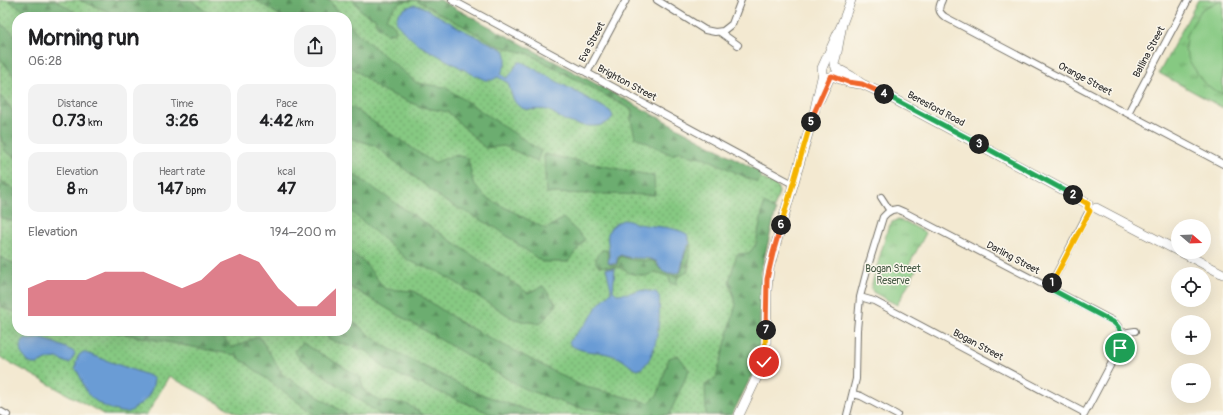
<!DOCTYPE html>
<meta charset="utf-8">
<style>
:root{--surface:#fff;--page:#f2f2f2;--text:#202124;--muted:#757577;--accent:#d1495b}
body{margin:0;font-family:Pangolin,sans-serif;background:var(--page);color:var(--text);height:100vh;display:flex;flex-direction:column;font-size:15px;white-space:nowrap}
*{box-sizing:border-box;margin:0}
p{font-size:13px;color:var(--muted)}
.icon{flex:none;width:22px;height:22px;fill:none;stroke:currentColor;stroke-width:2;stroke-linecap:round;stroke-linejoin:round}
.map{position:relative;flex:1;overflow:hidden}
.details{position:absolute;left:12px;top:12px;width:340px;height:324px;display:flex;flex-direction:column;background:var(--surface);border-radius:16px;box-shadow:0 4px 16px #0002}
.details>*{flex:none}
.needle{width:26px;rotate:109deg}
.controls{position:absolute;left:1171px;top:219px;display:grid;gap:8px}
.controls a{display:grid;place-items:center;width:40px;height:40px;border-radius:50%;background:var(--surface);box-shadow:0 4px 16px #0002;font-size:20px}
.pin{position:absolute;display:grid;place-items:center;width:34px;height:34px;color:#fff;margin:-17px;border:2px solid #fff;border-radius:50%;box-shadow:0 1px 4px #0007}
.km{position:absolute;width:20px;height:20px;margin:-10px;border-radius:50%;background:#222;color:#fff;font-size:11px;line-height:20px;text-align:center}
.round{display:grid;place-items:center;flex:none;width:42px;height:42px;border-radius:16px;background:var(--page)}
.summary{display:flex;align-items:center;justify-content:space-between;height:68px;padding:0 16px}
h1{font-size:22px;font-weight:700;line-height:30px}
.metrics{display:grid;grid-template-columns:repeat(3,1fr);gap:6px;height:68px;padding:4px 16px}
.metrics div{display:grid;align-content:center;border-radius:10px;background:var(--page);text-align:center}
.metrics b{font-size:17px;font-weight:700}
.metrics small{font-size:11px;font-weight:400}
.metrics p{font-size:11px}
.chart{height:112px;padding:8px 16px}
.chart p{display:flex;justify-content:space-between}
.chart svg{width:100%;height:72px;margin-top:4px;fill:var(--accent);opacity:.7}
.map>svg:first-child{display:block}
.grass{fill:url(#grass-dots);stroke:#587a56;fill-rule:evenodd}
.forest{fill:url(#forest-firs);stroke:#4c6c4e}
.park{fill:url(#park-tufts);stroke:#587a56}
.garden{fill:#86c982;stroke:#587a56}
.water{fill:#6b9cd5;stroke:#4b6480}
.lines{fill:none;stroke-linecap:round;stroke-linejoin:round}
.street-casing{stroke:#716e65;stroke-width:8}
.secondary-casing{stroke:#716e65;stroke-width:10}
.street{stroke:#fff;stroke-width:6}
.secondary{stroke:#fff;stroke-width:9}
.split-1-casing{stroke:#fff;stroke-width:8}
.split-2-casing{stroke:#fff;stroke-width:8}
.split-3-casing{stroke:#fff;stroke-width:8}
.split-4-casing{stroke:#fff;stroke-width:8}
.split-5-casing{stroke:#fff;stroke-width:8}
.split-6-casing{stroke:#fff;stroke-width:8}
.split-7-casing{stroke:#fff;stroke-width:8}
.split-8-casing{stroke:#fff;stroke-width:8}
.split-1{stroke:#22a559;stroke-width:5}
.split-2{stroke:#f5b400;stroke-width:5}
.split-3{stroke:#22a559;stroke-width:5}
.split-4{stroke:#22a559;stroke-width:5}
.split-5{stroke:#f0652b;stroke-width:5}
.split-6{stroke:#f5b400;stroke-width:5}
.split-7{stroke:#f0652b;stroke-width:5}
.split-8{stroke:#f5b400;stroke-width:5}
.labels{text-anchor:middle;dominant-baseline:central;stroke-width:3;stroke-linejoin:round;paint-order:stroke}
.street-label{font-size:10px;fill:#2b2b2b;stroke:#fbf7ec}
.park-label{font-size:10px;fill:#465a45;stroke:#fbf7ec}
</style>
<div class="map">
<svg width="1223" height="415" viewBox="0 0 1223 415">
<defs>
<pattern id="grass-dots" width="8" height="8" patternUnits="userSpaceOnUse"><rect width="8" height="8" fill="#86c982"/><path d="M2 2h.1M6 6h.1" fill="none" stroke="#6ea36b" stroke-width="1.8" stroke-linecap="round"/></pattern>
<pattern id="forest-firs" width="22" height="20" patternUnits="userSpaceOnUse"><rect width="22" height="20" fill="#6cad70"/><path d="M5 1l3.5 6h-7zM16 11l3.5 6h-7z" fill="#598d5c"/></pattern>
<pattern id="park-tufts" width="24" height="20" patternUnits="userSpaceOnUse"><rect width="24" height="20" fill="#86c982"/><path d="M3 7l-1-3M5 7V3M7 7l1-3M15 17l-1-3M17 17v-4M19 17l1-3" fill="none" stroke="#6ea36b"/></pattern>
</defs>
<rect width="100%" height="100%" fill="#fbf7ec"/>
<filter id="ink" filterUnits="userSpaceOnUse"><feTurbulence type="fractalNoise" baseFrequency=".025" numOctaves="2"/><feDisplacementMap in="SourceGraphic" scale="8" xChannelSelector="R" yChannelSelector="G"/><feConvolveMatrix kernelMatrix="1 2 1 2 8 2 1 2 1" color-interpolation-filters="sRGB"/></filter>
<filter id="wash" filterUnits="userSpaceOnUse"><feTurbulence type="fractalNoise" baseFrequency=".012" numOctaves="4" result="noise"/><feDisplacementMap in="SourceGraphic" scale="16" xChannelSelector="R" yChannelSelector="G"/><feGaussianBlur stdDeviation="0.9" result="paint"/><feColorMatrix in="noise" values="0 0 0 0 0 0 0 0 0 0 0 0 0 0 0 0 0 1.4 0 .05"/><feComposite in="paint" operator="in"/></filter>
<g filter="url(#wash)">
<rect width="100%" height="100%" fill="#f3e9d1"/>
<!-- grass -->
<path class="grass" d="M0,0H430L777,186L779,192L767,231L727,415H240L169,376L147,415H105L0,357ZM17,17H347V331H17Z"/>
<!-- forest -->
<path class="forest" d="M8,0H56L82,17H34Z
M79,0H191L213,17H122Z
M256,0H329L343,17H282Z
M353,0H440L762,173L758,183L703,157L690,156L681,151L672,155L635,137L631,120L632,110L529,54L499,46L416,0C400,1 395,4 386,18L395,26L396,31L388,35L377,26L375,18L362,12Z
M347,21L357,33L417,83L445,87L541,151L537,161L504,146L485,148L448,112L421,107L379,89L347,63Z
M0,23L17,36V80L0,58Z
M0,96C21,113 17,134 17,158L5,151L2,138L0,137Z
M347,108H353L434,163L454,155L468,158L473,182L485,197L546,229L563,218L585,239L568,262H542L496,228L445,201L374,145L347,137Z
M544,154L654,176L655,195L546,193Z
M347,170L528,293L543,286L557,305L540,324L514,319L439,272L409,261L347,208Z
M0,180L17,191V223L0,217Z
M764,203L776,211L761,271L759,361L732,415H706L705,385L716,378L736,304L729,281L737,254L749,253L756,244Z
M691,244L688,271L681,276H678L676,285L670,283L669,277L657,272L645,276L628,273L626,270L621,268L598,266L596,263V257L602,250H607L609,264L616,266L620,256L633,260L654,261C661,271 665,276 679,275C686,263 681,255 691,244Z
M347,249L365,263L385,289L414,291L463,324L582,386L649,403L658,394L669,358L678,355L689,370L670,413L671,415L625,414L575,407L523,388L347,285Z
M0,257L17,265V313L0,306Z
M347,317L384,346L475,392L541,415H494L387,370L367,351L329,340L324,331H347Z
M109,331H218L232,348L259,336L283,375L348,415H315L235,355Z
M303,343L360,377L364,391L380,401L407,404L424,415H381L299,358L294,351Z"/>
<!-- park -->
<path class="park" d="M1198,0H1223V108L1159,73Z
M898,220L906,222L926,233L909,265L916,270L897,305L873,292L871,287L888,228L892,222Z"/>
<!-- garden -->
<path class="garden" d="M1221,0H1223V94L1214,90L1203,82L1190,62L1185,50L1186,35L1202,9Z"/>
<!-- water -->
<path class="water" d="M414,5L421,6L465,31L504,50C509,59 505,65 501,74L506,78C512,76 514,66 519,62H522L610,111L613,116C606,131 579,126 566,121C559,118 554,112 547,110C539,108 528,112 520,107C512,102 511,91 508,83L498,77L492,80H485L472,74L419,45L406,34L396,23C396,12 404,8 414,5Z
M623,220C629,220 633,223 639,224C654,227 673,226 687,234L690,243C682,252 684,262 680,272C674,274 664,274 660,268C658,266 658,264 657,262C647,255 634,261 621,255L618,256L616,264L608,263C613,244 597,231 623,220Z
M606,268L615,269L613,291L617,294L629,293L639,290L656,292L659,296C661,315 658,362 638,370C629,367 625,360 617,357C612,355 604,353 598,352C590,352 574,350 569,343L571,339L590,319L597,306L611,292V289Z
M24,339C31,341 33,339 40,339C51,340 63,347 73,351L75,354L70,363H67L57,358L49,359L37,364H32L28,362L21,353L20,347Z
M83,352L150,376L154,379C153,390 148,399 139,405C136,407 132,411 129,412C117,415 91,401 86,391C82,383 81,376 75,368L77,359L79,355Z"/>
</g>
<g filter="url(#ink)">
<g class="lines">
<!-- street casing -->
<g class="street-casing">
<path id="street" d="M452,0L793,184
M657,0L705,30L715,32L723,31L732,24L741,0
M942,0C938,8 938,12 945,17L1223,164
M720,32L738,45
M587,73L626,0
M1128,113L1188,0
M881,197L890,211
M1049,288L1089,211
M860,297L874,301L1085,413
M1122,333L1135,331
M853,394L861,396L897,415
M0,411L7,415
M847,415L856,379L857,330L860,297L868,266L883,217L887,213L892,210L897,209L904,212L1113,321C1122,329 1123,336 1120,347L1084,415"/>
</g>
<!-- secondary casing -->
<g class="secondary-casing">
<path id="secondary" d="M834,64L837,52L842,24L851,0
M836,68L851,76L862,84L886,95L1071,194L1088,204
M833,76L848,82L860,84
M820,99L830,77
M1096,208L1178,251
M1181,252L1223,274
M739,415L764,362L766,347L767,290L769,268L814,113L823,73L822,68L842,24"/>
</g>
<!-- street -->
<use href="#street" class="street"/>
<!-- secondary -->
<use href="#secondary" class="secondary"/>
</g>
</g>
<g class="lines" filter="url(#ink)">
<!-- split-1 casing -->
<g class="split-1-casing">
<path id="split-1" d="M1052,283L1049,288L1113,322C1122,329 1123,336 1120,348"/>
</g>
<!-- split-2 casing -->
<g class="split-2-casing">
<path id="split-2" d="M1052,283L1090,211L1087,208L1088,204L1073,195"/>
</g>
<!-- split-3 casing -->
<g class="split-3-casing">
<path id="split-3" d="M979,144L1073,195"/>
</g>
<!-- split-4 casing -->
<g class="split-4-casing">
<path id="split-4" d="M884,94L979,144"/>
</g>
<!-- split-5 casing -->
<g class="split-5-casing">
<path id="split-5" d="M811,122L814,113L830,77L832,76L848,82L862,84L884,94"/>
</g>
<!-- split-6 casing -->
<g class="split-6-casing">
<path id="split-6" d="M781,225L811,122"/>
</g>
<!-- split-7 casing -->
<g class="split-7-casing">
<path id="split-7" d="M766,330L767,279L773,253L781,225"/>
</g>
<!-- split-8 casing -->
<g class="split-8-casing">
<path id="split-8" d="M764,362L766,330"/>
</g>
<!-- split-1 -->
<use href="#split-1" class="split-1"/>
<!-- split-2 -->
<use href="#split-2" class="split-2"/>
<!-- split-3 -->
<use href="#split-3" class="split-3"/>
<!-- split-4 -->
<use href="#split-4" class="split-4"/>
<!-- split-5 -->
<use href="#split-5" class="split-5"/>
<!-- split-6 -->
<use href="#split-6" class="split-6"/>
<!-- split-7 -->
<use href="#split-7" class="split-7"/>
<!-- split-8 -->
<use href="#split-8" class="split-8"/>
</g>
<g class="labels">
<!-- street labels -->
<g class="street-label">
<text transform="translate(592 42) rotate(-62)">Eva Street</text>
<text transform="translate(1149 52) rotate(-62)">Ballina Street</text>
<text transform="translate(1085 79) rotate(28)">Orange Street</text>
<text transform="translate(627 83) rotate(28)">Brighton Street</text>
<text transform="translate(936 109) rotate(28)">Beresford Road</text>
<text transform="translate(1013 258) rotate(28)">Darling Street</text>
<text transform="translate(978 345) rotate(28)">Bogan Street</text>
</g>
<!-- park labels -->
<g class="park-label">
<text x="893" y="269">Bogan Street<tspan x="893" dy="12">Reserve</tspan></text>
</g>
</g>
</svg>
<div class="controls">
<a><svg class="needle" viewBox="-14 -14 28 28"><path d="M0-13l5 13h-10z" fill="#e53935"/><path d="M0 13l5-13h-10z" fill="#757577"/></svg></a>
<a><svg class="icon" aria-label="locate" viewBox="0 0 24 24"><circle cx="12" cy="12" r="6"/><path d="M12 2v4M12 18v4M2 12h4M18 12h4"/></svg></a>
<a>+</a>
<a>−</a>
</div>
<div class="pin" style="left:1120px;top:348px;background:#1e9e55"><svg class="icon" aria-label="arrive" viewBox="0 0 24 24"><path d="M6 21V4h12l-3 4 3 4H6"/></svg></div>
<div class="pin" style="left:764px;top:362px;background:#d93025"><svg class="icon" aria-label="check" viewBox="0 0 24 24"><path d="M5 12l5 5 9-10"/></svg></div>
<b class="km" style="left:1052px;top:283px">1</b>
<b class="km" style="left:1073px;top:195px">2</b>
<b class="km" style="left:979px;top:144px">3</b>
<b class="km" style="left:884px;top:94px">4</b>
<b class="km" style="left:811px;top:122px">5</b>
<b class="km" style="left:781px;top:225px">6</b>
<b class="km" style="left:766px;top:330px">7</b>
<section class="details">
<div class="summary"><div><h1>Morning run</h1><p>06:28</p></div><a class="round"><svg class="icon" aria-label="share" viewBox="0 0 24 24"><path d="M12 15V3M7 8l5-5 5 5M5 13v7h14v-7"/></svg></a></div>
<div class="metrics">
<div><p>Distance</p><b>0.73<small> km</small></b></div>
<div><p>Time</p><b>3:26</b></div>
<div><p>Pace</p><b>4:42<small> /km</small></b></div>
</div>
<div class="metrics">
<div><p>Elevation</p><b>8<small> m</small></b></div>
<div><p>Heart rate</p><b>147<small> bpm</small></b></div>
<div><p>kcal</p><b>47</b></div>
</div>
<div class="chart"><p><span>Elevation</span>194–200 m</p>
<svg viewBox="0 0 160 44" preserveAspectRatio="none"><path d="M0 44V27L10 22L20 22L30 22L40 17L50 17L60 17L70 22L80 27L90 22L100 11L110 6L120 11L130 27L140 38L150 38L160 27V44z"/></svg>
</div>
</section>
</div>
